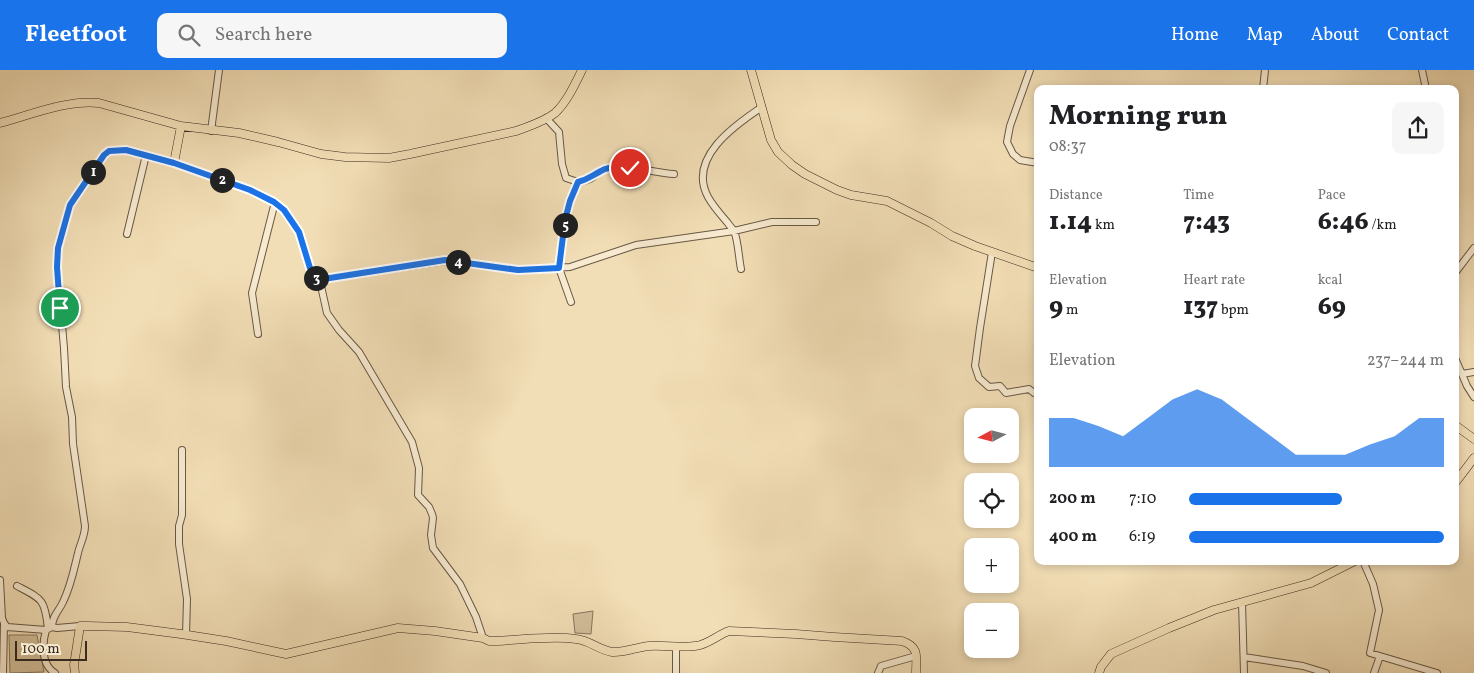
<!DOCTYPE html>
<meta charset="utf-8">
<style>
:root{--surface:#fff;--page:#f6f6f6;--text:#202124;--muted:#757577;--accent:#1a73e8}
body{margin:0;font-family:Vollkorn,serif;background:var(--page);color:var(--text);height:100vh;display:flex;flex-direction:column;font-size:19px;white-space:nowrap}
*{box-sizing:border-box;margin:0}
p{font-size:16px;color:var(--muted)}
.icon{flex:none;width:28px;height:28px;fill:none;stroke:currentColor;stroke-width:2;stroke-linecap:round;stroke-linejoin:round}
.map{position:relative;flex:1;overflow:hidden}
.details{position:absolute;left:1034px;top:15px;width:425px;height:480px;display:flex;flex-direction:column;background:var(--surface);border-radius:10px;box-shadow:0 2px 8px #0003}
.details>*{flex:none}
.needle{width:32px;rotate:263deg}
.buttons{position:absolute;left:964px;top:338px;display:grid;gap:10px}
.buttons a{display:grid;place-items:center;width:55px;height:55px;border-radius:10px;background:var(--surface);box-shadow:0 2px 8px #0003;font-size:25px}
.scale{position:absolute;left:15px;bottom:12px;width:72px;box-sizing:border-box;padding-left:5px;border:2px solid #3a2b1e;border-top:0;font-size:14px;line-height:18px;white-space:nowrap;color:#3a2b1e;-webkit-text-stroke:4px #f7ead0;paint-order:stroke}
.pin{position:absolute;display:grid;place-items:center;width:42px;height:42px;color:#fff;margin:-21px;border:2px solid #fff;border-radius:50%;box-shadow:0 1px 5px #0007}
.km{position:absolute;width:25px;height:25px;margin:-12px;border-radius:50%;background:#222;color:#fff;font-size:14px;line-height:25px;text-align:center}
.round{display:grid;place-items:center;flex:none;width:52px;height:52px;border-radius:10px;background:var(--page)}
.summary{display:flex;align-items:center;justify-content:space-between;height:85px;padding:0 15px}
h1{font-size:28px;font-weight:800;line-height:38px}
.figures{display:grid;grid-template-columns:repeat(3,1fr);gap:8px;height:85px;padding:5px 15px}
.figures div{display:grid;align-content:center}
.figures b{font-size:25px;font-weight:800}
.figures small{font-size:14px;font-weight:400}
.figures p{font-size:14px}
.chart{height:140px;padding:10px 15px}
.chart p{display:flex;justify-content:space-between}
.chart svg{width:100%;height:90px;margin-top:5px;fill:var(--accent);opacity:.7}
ul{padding:0 15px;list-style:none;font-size:16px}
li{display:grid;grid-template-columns:80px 60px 1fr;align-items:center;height:38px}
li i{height:12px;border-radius:6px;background:var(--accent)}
header{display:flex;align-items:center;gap:30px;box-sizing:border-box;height:70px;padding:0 25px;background:var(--accent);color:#fff}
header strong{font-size:24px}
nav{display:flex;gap:28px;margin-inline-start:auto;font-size:18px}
.search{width:350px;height:45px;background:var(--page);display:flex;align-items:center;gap:12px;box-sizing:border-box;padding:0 18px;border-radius:10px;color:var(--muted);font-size:19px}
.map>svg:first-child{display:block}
.green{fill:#d3c09c;stroke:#86765d}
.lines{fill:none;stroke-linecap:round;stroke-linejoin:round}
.minor-casing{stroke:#685844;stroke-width:8}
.major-casing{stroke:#3a2b1e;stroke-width:9}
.minor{stroke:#f7ead0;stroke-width:6}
.major{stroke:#f2deb6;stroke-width:8}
.route-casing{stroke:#fff;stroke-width:10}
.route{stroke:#1a73e8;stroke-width:6}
</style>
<header>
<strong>Fleetfoot</strong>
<div class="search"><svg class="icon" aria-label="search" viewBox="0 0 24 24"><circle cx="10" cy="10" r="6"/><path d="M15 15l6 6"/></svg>Search here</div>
<nav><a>Home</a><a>Map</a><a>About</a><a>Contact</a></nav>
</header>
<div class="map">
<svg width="1474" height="603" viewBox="0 0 1474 603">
<rect width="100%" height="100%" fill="#f2deb6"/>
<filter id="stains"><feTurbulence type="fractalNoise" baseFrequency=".004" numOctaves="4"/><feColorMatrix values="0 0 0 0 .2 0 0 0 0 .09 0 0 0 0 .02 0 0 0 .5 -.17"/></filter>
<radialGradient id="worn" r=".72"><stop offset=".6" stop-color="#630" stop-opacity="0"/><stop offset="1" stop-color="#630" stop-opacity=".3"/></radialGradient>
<!-- green -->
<path class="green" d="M593,541L591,564L575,563L573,544Z
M9,565H37L44,602L10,603Z"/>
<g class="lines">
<!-- minor casing -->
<g class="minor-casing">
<path id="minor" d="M1030,0L1010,56L1007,72L1013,84L1020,90L1038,93
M1422,0L1426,19
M1263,19L1265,0
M546,48L559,62L562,94L566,108L578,112L570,131L565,150L559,198L571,232
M211,61L219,0
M578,112C582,111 586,111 590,109C594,107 598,102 603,100C624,92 652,103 674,104
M127,164L146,85
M992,182L980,258L975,296L979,308L989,317L1000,316L1006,323L1029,319L1034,323L1038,322
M741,199C739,190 738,169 734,161C732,158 729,155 727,152C720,144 713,136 708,127C687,88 735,55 762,37
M1455,203L1474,178
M317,210L445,191L518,200L570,197L636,175L734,161L772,152H816
M258,264L252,223L275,132
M1455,288L1467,316L1474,327
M1462,304L1474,302
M182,380V445L179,456V474L187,529L186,565
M1363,491L1373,514L1379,540L1370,583L1437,603
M0,510L2,548L4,553L7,557L46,560L52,557
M17,516C42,529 45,529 48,559
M1242,532L1244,603
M80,556L57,558L52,557C52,546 59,541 63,532C71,516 74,499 78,483C80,474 85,466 85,456L73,374L72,347L66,317L64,278L57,197L58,178L70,135L104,85L109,81L125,80L174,93L250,120L275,132L284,140L299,162L310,199L321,216L327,243L339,260L359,282L412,372L419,398L418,425L429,437L432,444L433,448L431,465L433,478L460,514L476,547L483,568
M46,560C42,574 41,595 55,603
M1244,587L1303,596L1326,603
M3,603L4,553
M676,603V576
M878,603L881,596L916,586
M1374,603L1380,586"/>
</g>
<!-- major casing -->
<g class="major-casing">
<path id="major" d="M751,0L771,70L778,82L792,95L805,104L837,120L851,125L887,131L931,153L952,166L975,176L1038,198
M0,53C30,45 69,29 99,33L181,56L239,63L278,72L321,84L345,87L389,88L410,84L516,61C529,56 544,52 555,43C567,32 575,14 582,0
M174,93L181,56
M1455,355L1474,369
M1455,413L1474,388
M75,603L74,595L80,556H87L127,557L181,564L226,571L286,584L398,558L435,561L483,568L489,571C517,571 548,565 576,569C589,570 599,580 612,582C624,583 637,577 649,576C664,575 680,578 695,576C708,575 717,565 729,561L796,564L834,567L902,571C920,577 916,587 916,603
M1099,603L1101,597L1111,584L1169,558L1214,540L1311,513L1355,491"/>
</g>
<!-- minor -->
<use href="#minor" class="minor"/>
<!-- major -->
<use href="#major" class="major"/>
</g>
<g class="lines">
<!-- route casing -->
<g class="route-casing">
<path id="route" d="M60,238L57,197L58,178L70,135L104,85L109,81L126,80L174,93L250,120L274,132L284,140L299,162L310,198L317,210L445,190L518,200L559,198L565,150L570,131L578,112C589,109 591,106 601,101C609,96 621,97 630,98"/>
</g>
<!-- route -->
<use href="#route" class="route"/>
</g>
<rect width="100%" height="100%" filter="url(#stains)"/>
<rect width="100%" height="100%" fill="url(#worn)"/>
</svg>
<div class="buttons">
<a><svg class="needle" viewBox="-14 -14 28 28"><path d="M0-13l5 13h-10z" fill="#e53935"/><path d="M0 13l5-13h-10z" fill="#757577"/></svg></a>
<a><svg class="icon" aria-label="locate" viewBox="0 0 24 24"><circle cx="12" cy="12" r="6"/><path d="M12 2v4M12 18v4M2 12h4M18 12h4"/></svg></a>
<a>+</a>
<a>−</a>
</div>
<div class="scale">100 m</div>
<div class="pin" style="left:60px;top:238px;background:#1e9e55"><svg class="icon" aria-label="arrive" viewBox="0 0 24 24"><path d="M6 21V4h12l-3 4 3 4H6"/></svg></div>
<div class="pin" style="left:630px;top:98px;background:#d93025"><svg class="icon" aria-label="check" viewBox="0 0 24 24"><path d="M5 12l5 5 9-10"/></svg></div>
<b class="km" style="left:93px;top:102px">1</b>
<b class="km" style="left:222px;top:110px">2</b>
<b class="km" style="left:316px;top:208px">3</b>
<b class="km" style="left:458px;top:192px">4</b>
<b class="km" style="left:565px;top:155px">5</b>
<section class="details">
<div class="summary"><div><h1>Morning run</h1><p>08:37</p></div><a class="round"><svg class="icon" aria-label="share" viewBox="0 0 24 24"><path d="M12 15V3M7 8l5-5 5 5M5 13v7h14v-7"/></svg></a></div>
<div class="figures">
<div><p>Distance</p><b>1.14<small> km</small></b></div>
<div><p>Time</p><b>7:43</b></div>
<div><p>Pace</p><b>6:46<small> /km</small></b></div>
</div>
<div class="figures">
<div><p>Elevation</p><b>9<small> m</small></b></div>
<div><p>Heart rate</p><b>137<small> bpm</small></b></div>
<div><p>kcal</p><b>69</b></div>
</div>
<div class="chart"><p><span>Elevation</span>237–244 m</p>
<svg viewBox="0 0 160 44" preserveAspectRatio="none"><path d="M0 44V20L10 20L20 24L30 29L40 20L50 11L60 6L70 11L80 20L90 29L100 38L110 38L120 38L130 33L140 29L150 20L160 20V44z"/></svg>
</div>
<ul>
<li><b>200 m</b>7:10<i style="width:60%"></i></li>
<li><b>400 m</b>6:19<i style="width:100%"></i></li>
</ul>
</section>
</div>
